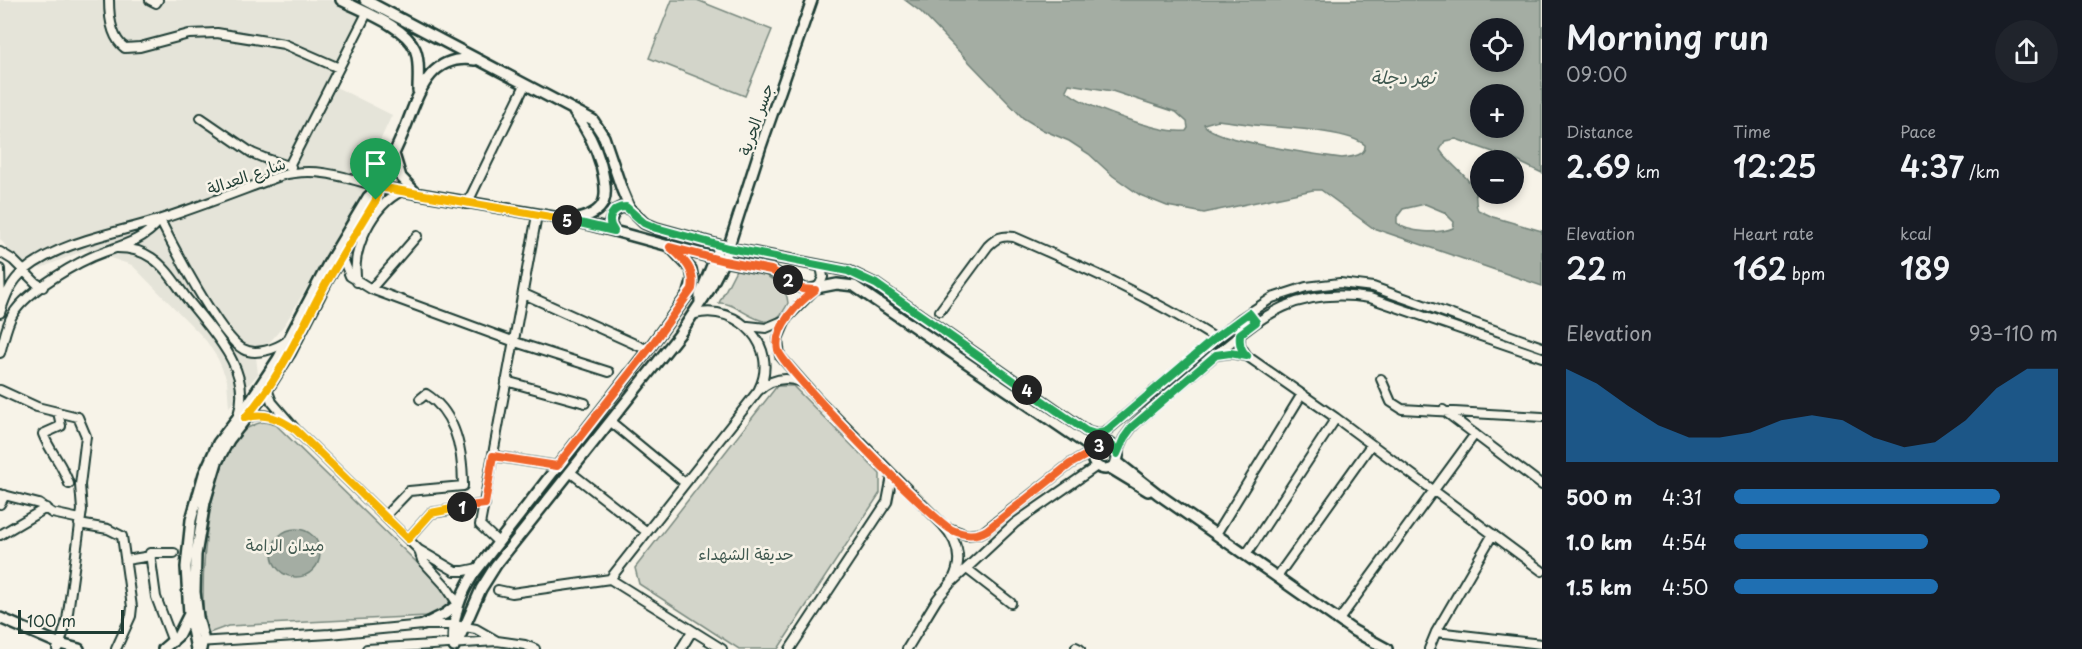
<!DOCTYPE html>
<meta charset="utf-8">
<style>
:root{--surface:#171b24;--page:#20242c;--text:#f1f3f6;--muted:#9ea1a6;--accent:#1f6fb2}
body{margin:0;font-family:"Playpen Sans","Playpen Sans Arabic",sans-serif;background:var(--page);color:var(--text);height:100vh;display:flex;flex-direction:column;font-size:22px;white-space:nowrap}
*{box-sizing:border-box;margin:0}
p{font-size:20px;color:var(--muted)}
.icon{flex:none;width:33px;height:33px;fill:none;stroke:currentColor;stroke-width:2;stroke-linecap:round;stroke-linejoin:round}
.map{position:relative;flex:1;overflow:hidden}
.details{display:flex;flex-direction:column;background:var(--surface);width:540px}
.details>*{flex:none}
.fabs{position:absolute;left:1470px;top:18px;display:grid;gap:12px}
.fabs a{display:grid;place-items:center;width:54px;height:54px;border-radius:50%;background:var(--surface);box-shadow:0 3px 9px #0003;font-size:30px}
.scale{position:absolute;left:18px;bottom:15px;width:106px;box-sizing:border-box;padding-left:6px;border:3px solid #1f3d34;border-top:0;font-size:16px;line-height:21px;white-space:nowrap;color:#1f3d34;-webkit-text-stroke:4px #f7f3e8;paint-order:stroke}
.pin{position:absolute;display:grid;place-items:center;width:51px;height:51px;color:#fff;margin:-62px -26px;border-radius:50% 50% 50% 0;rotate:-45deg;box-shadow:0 0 6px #0007}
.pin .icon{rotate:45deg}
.km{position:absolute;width:30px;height:30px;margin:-15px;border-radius:50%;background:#222;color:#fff;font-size:16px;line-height:30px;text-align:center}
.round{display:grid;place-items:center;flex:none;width:63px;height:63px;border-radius:32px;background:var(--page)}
.headline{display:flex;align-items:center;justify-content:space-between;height:102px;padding:0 24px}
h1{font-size:33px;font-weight:600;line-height:45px}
.figures{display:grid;grid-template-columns:repeat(3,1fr);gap:9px;height:102px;padding:6px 24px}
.figures div{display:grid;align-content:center}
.figures b{font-size:30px;font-weight:600}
.figures small{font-size:16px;font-weight:400}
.figures p{font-size:16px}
.chart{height:168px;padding:12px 24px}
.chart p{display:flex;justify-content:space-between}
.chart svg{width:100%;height:108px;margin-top:6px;fill:var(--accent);opacity:.7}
ul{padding:0 24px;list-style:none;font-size:20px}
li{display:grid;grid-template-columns:96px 72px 1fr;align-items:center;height:45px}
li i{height:15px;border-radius:8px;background:var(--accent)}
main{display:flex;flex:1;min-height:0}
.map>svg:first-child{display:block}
.built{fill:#e5e4d9}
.green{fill:#d3d5ca;stroke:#79897f;stroke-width:1.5}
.water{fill:#a4ada3;stroke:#6f8077;stroke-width:1.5;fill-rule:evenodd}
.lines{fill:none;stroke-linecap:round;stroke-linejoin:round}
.minor-casing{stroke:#1f3d34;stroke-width:12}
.major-casing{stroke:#1f3d34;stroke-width:14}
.minor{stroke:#f7f3e8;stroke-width:8}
.major{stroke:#f7f3e8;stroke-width:9}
.split-1-casing{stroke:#fff;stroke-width:12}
.split-2-casing{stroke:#fff;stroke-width:12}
.split-3-casing{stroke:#fff;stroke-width:12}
.split-4-casing{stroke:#fff;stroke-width:12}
.split-5-casing{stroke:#fff;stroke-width:12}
.split-6-casing{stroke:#fff;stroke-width:12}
.split-1{stroke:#f5b400;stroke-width:8}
.split-2{stroke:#f0652b;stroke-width:8}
.split-3{stroke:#f0652b;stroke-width:8}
.split-4{stroke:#22a559;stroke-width:8}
.split-5{stroke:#22a559;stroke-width:8}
.split-6{stroke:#f5b400;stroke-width:8}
.labels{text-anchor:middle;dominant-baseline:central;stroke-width:5;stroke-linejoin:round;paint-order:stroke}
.street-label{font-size:16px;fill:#1f3d34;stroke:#f7f3e8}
.park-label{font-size:16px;fill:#435b52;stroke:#f7f3e8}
.water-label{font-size:18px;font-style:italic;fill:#405950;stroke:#f7f3e8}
</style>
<main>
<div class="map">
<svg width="1542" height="649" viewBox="0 0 1542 649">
<rect width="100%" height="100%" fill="#f7f3e8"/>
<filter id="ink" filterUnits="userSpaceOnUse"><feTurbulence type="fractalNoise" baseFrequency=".0167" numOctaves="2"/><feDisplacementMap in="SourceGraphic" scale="12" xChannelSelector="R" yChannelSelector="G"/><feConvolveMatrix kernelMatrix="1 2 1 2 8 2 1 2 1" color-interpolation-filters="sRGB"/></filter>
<g filter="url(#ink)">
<!-- built -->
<path class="built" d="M0,0H331L363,15L328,83L392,115L365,173L362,195L285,324L270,342L255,348L258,374L229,407L227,380L218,359L207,342L200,334L132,265L85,250L41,268L18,262L0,239Z"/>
<!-- green -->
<path class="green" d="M672,0H697L772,30L745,96L649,58Z
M740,262C756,270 788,283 788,303C768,345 742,301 719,303Z
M777,386H793L880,474V493L778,649H739L639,584L635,568Z
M264,422L276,425L443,588L450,596C449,612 441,614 427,616L228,626L209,633C203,624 203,608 203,597C203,549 209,478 237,438C244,428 253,424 264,422Z"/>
<!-- water -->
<path class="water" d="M905,0H1542V173L1513,159L1456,139L1445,141L1440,150C1449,164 1464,172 1473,187C1478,194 1474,203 1478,210L1493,217L1542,231V286L1373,228L1321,190H1313L1204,213L1167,206L1140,195L1113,176L1089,154L1069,141L1043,130L1023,118L921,12ZM1480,28H1514V62H1480ZM1069,84L1112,91L1176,112L1187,122L1188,128L1186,131C1162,134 1083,107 1066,90ZM1480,94H1514V128H1480ZM1218,120C1234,122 1249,125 1265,126C1287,128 1350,131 1365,145C1366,156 1351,157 1342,158C1320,155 1210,140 1204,124ZM1425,204L1444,212L1454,222L1453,228C1440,234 1408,233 1397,223V217L1403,209Z
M272 553a24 24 0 1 1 48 0a24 24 0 1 1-48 0Z"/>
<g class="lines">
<!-- minor casing -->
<g class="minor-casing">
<path id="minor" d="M109,0C109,16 111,38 125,48L140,47L189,34L217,33L284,44L339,68
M150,0L156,3L158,0
M201,118L252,153L264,158L291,167
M289,166L367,13
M467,204L525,85
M160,220C173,246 220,337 243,349C255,356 276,349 287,341
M117,248C130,248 142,251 152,258C167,268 177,286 188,300C213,332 253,371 238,415
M0,252L13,260L36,283L43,287
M342,256L350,276L371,289L515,342L609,372
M821,266L823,277L820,284L787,318L778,339L780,356L817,398L942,524C956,539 964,558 953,579C949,587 941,593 936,601C926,617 917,633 907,649
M0,269L1,303
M357,282C350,250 373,205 402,191
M371,289L417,236
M524,294L648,350
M940,311L988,246C996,238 1002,235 1014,237C1083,267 1151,297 1215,338
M0,313C5,297 11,281 25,270C59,242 117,233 158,220C199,207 239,191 280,176C315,166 345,177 379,187
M695,314C738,303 780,347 759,389
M748,326L766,328L785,320
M1240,335V345L1247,356L1336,418L1542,571
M0,353C4,340 6,325 13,314C27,291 78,261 104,252C124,245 145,239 159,221
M1216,355L1230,353L1246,356
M1381,379L1391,402L1402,409L1542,417
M506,381L585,403
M267,389L272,402L296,430L419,550L455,571H464L478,568
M0,390L37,407L78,417L86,436L80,485L82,510L67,620L60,644L57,649
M1443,410L1542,485
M58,412L61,426L43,434C50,452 63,465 69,484
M247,418C260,412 274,416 286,423
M611,422L685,483
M1088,432L1099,434L1109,429L1240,319L1272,298L1306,287L1340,283L1373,287L1542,347
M1117,454L1124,438L1132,427C1155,404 1181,384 1206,363C1261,317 1293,286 1370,298L1542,357
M493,456L557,466
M570,472L647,532
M0,494L39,504L52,513L80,519
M0,504L5,495
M385,516L409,491L463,486C463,453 456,413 426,394L420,399
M79,524L108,529L122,536L132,607L131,616L116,649
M948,528L967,535L982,533L1070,464L1092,452
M1216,534L1302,394
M0,535L46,508
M408,539L431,513L485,504
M498,542L480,525L537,215
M419,550L422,560L445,585L458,604
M1246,555L1336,418
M126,560L151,556
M967,569L1011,603
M1277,577L1371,445
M610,579L758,391C771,379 785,376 801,382
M953,581L1015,523L1097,466
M498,590L512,593L610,579L722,649
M1339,620L1475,434
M1436,632L1542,644
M173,642L156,597L150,553H174
M197,642L330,634L423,625H454L476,629L497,641
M1076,647L1080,649
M367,649L497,641L525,645L535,649
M681,649L692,631
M790,649L887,502L892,476
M1429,649L1436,632L1493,534"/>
</g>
<!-- major casing -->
<g class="major-casing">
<path id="major" d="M341,0C362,11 405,26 415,49C420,61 418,77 418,91
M365,0L593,120L604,137L622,190L630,209L644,223L656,228L729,248L848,271L875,284L1103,443
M394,154L401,177L417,194
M573,220C609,213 609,197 601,165C595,144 587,129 574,112
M614,231L610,223L614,211L622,207L630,209
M700,302V295L717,253
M1092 456a13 13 0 1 1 26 0a13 13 0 1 1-26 0Z
M1116,461L1158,494L1277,577L1354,631L1387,649
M1110,468L1148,491
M0,618L60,644L79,649
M423,625L445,614L458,604
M454,644L460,637L481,589L496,565L679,335L709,290L724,261L760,149L812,0
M454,647C451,620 459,597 473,575L648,350L689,293L693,279L691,269L672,249
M163,649L178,636L189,614
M196,649L189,614L186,567L191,520L204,474L218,443L248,404L278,359L328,264L368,197L379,187L571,220L614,231L724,261L771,270L806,290L837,284L854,286L1093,449
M201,649L203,637L198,617L195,592L196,555L205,502L217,462L229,440L261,399L290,353L328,279L376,200L379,187C387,168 396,150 404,131C418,97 427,53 475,60"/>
</g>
<!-- minor -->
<use href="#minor" class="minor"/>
<!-- major -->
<use href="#major" class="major"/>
</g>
</g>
<g class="lines" filter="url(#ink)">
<!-- split-1 casing -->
<g class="split-1-casing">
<path id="split-1" d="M376,200C357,232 337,263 319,296C297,338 277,382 245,418C264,411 280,419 296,430L408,539L431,513L462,507"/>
</g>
<!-- split-2 casing -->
<g class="split-2-casing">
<path id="split-2" d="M462,507L485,504L493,456L557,466L648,350L692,289C696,269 683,259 670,247L724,261L771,270L788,280"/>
</g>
<!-- split-3 casing -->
<g class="split-3-casing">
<path id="split-3" d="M788,280L802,289L815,290C799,302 773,327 778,350C782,367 932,520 952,530C964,535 975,537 987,530L1070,464L1092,452L1099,445"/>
</g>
<!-- split-4 casing -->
<g class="split-4-casing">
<path id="split-4" d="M1027,390L1086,431L1095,434L1105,432L1215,338L1249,313L1256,322L1240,334C1239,343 1240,350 1247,356L1230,353L1216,355L1132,427L1124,438L1117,454L1115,448L1110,444L1099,445"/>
</g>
<!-- split-5 casing -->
<g class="split-5-casing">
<path id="split-5" d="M567,220L614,231C605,219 612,207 626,207L644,223L656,228L729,248L848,271L876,284L1027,390"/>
</g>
<!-- split-6 casing -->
<g class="split-6-casing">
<path id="split-6" d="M376,200L379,187L567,220"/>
</g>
<!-- split-1 -->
<use href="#split-1" class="split-1"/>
<!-- split-2 -->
<use href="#split-2" class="split-2"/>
<!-- split-3 -->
<use href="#split-3" class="split-3"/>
<!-- split-4 -->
<use href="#split-4" class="split-4"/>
<!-- split-5 -->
<use href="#split-5" class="split-5"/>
<!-- split-6 -->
<use href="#split-6" class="split-6"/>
</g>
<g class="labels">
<!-- street labels -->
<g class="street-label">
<text transform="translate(755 119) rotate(-71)">جسر الحرية</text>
<text transform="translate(246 175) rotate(-19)">شارع العدالة</text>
</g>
<!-- park labels -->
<g class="park-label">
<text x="285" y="544">ميدان الرامة</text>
<text x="746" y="553">حديقة الشهداء</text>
</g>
<!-- water labels -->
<g class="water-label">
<text x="1403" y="76">نهر دجلة</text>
</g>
</g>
</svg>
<div class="fabs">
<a><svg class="icon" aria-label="locate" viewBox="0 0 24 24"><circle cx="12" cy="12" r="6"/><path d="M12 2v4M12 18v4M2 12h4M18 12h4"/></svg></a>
<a>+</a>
<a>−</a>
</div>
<div class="scale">100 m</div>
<div class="pin" style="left:376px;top:200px;background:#1e9e55"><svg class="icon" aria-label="arrive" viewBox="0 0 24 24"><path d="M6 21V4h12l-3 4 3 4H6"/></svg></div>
<b class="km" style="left:462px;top:507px">1</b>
<b class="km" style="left:788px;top:280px">2</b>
<b class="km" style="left:1099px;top:445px">3</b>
<b class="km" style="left:1027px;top:390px">4</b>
<b class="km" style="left:567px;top:220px">5</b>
</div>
<section class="details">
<div class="headline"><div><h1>Morning run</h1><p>09:00</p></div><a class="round"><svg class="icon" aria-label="share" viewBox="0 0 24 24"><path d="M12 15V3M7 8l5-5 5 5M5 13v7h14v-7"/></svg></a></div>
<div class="figures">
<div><p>Distance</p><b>2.69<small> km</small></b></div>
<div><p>Time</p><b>12:25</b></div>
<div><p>Pace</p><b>4:37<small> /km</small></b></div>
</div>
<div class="figures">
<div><p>Elevation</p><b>22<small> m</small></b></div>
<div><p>Heart rate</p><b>162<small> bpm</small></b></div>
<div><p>kcal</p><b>189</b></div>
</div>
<div class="chart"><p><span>Elevation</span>93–110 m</p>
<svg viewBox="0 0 160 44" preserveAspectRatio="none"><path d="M0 44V6L10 12L20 21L30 29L40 34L50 34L60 32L70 27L80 25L90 27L100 34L110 38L120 36L130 27L140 14L150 6L160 6V44z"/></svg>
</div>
<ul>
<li><b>500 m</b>4:31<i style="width:82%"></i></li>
<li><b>1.0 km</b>4:54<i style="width:60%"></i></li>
<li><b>1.5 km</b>4:50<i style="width:63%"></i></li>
</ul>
</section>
</main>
